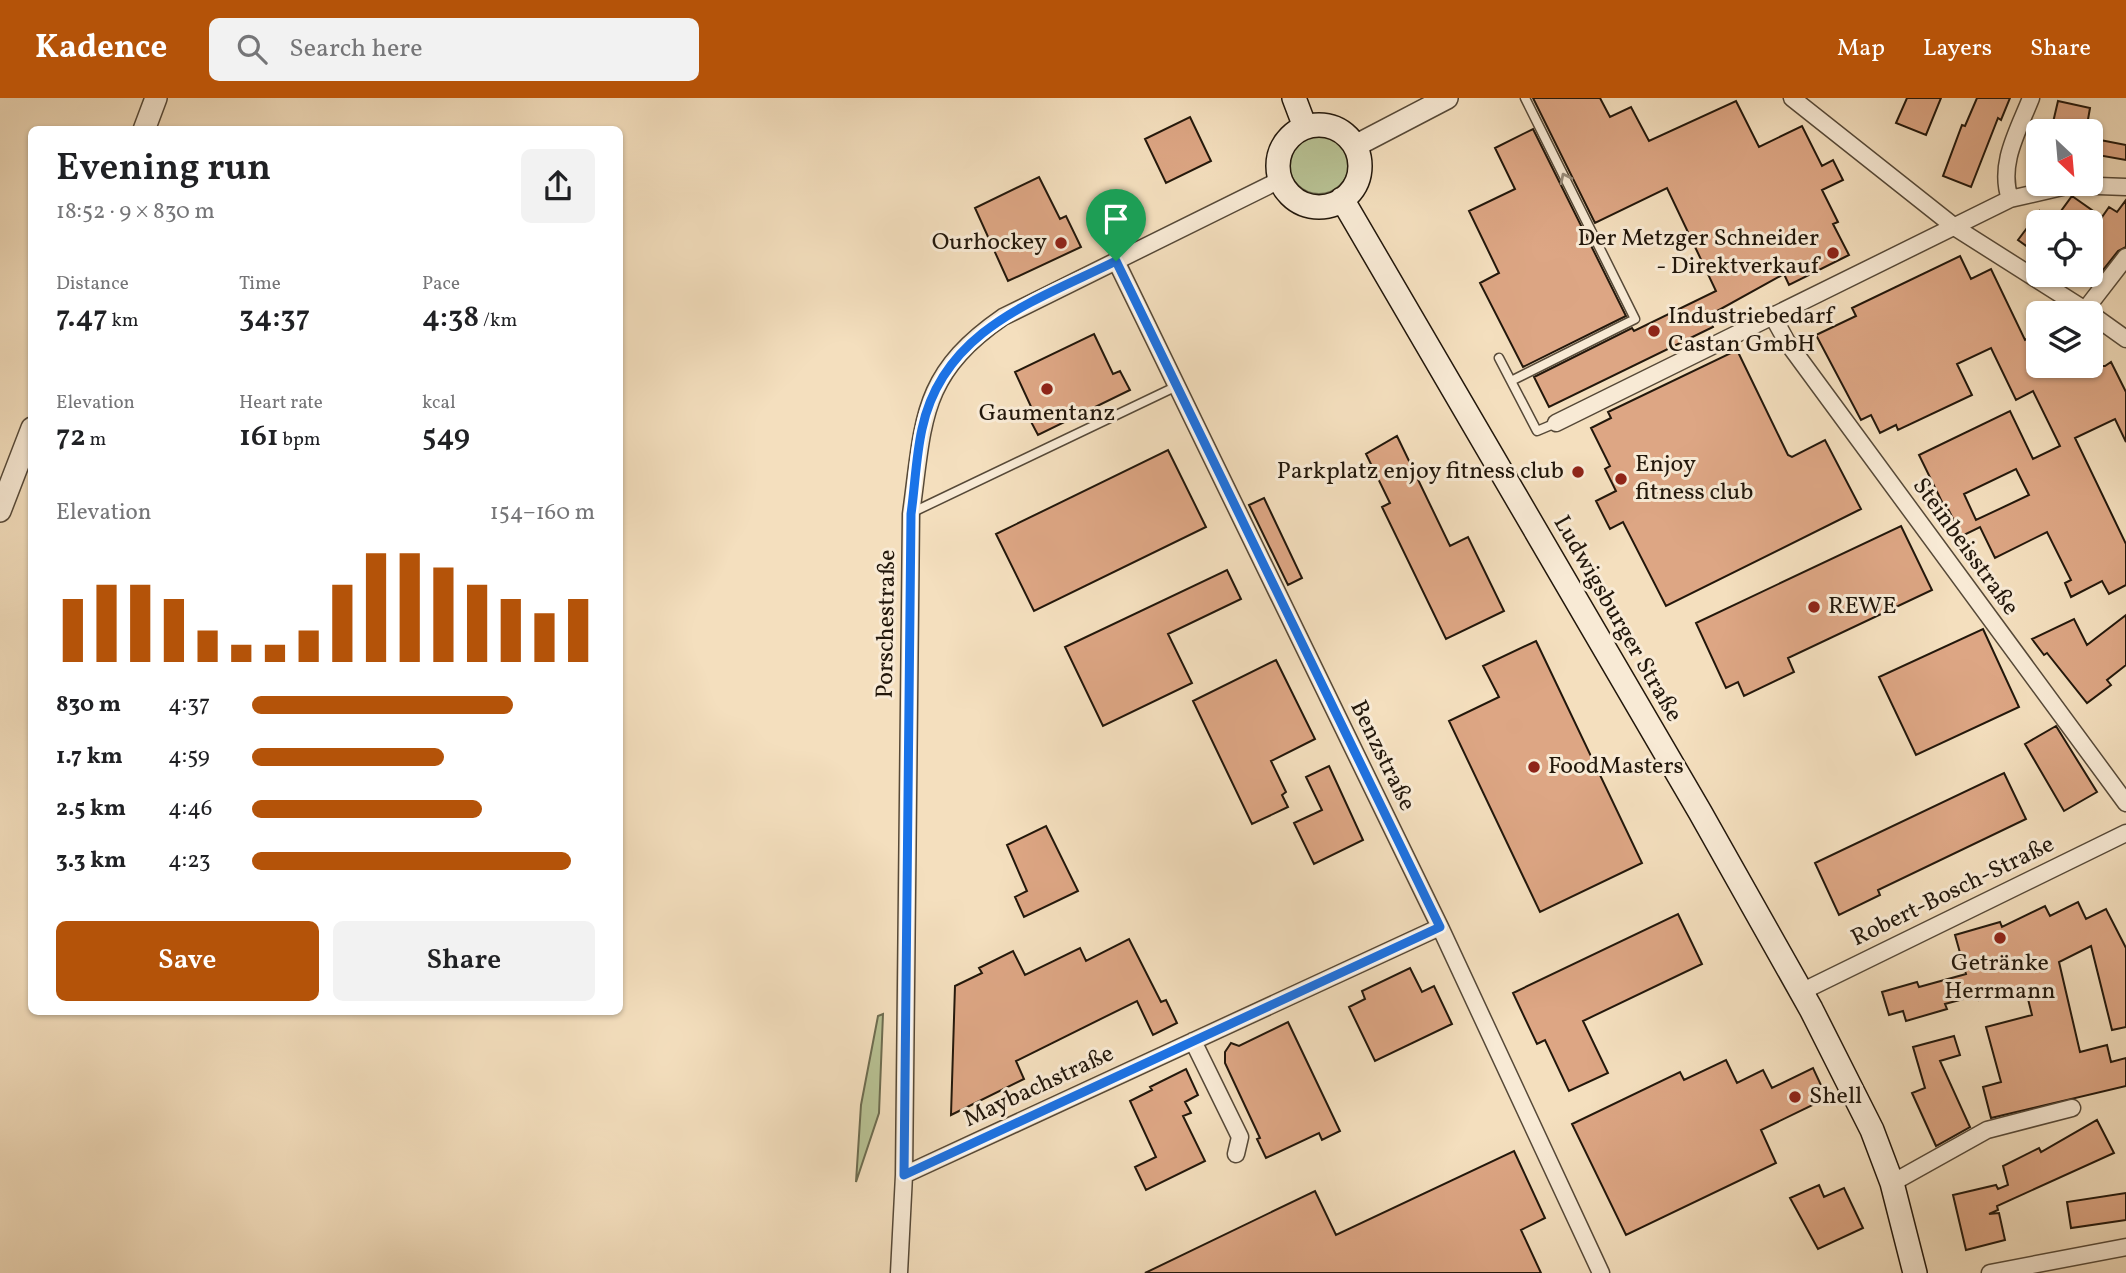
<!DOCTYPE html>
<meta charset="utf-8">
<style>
:root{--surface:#fff;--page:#f2f2f2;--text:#202124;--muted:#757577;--accent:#b45309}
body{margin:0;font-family:Vollkorn,serif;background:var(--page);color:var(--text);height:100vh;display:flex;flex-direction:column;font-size:26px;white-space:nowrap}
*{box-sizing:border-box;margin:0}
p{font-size:23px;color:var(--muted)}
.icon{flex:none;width:38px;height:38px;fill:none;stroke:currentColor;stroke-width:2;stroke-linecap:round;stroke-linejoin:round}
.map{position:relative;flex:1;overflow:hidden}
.sheet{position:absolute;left:28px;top:28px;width:595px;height:889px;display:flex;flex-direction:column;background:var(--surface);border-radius:10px;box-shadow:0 2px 5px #0004}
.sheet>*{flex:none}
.needle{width:46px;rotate:154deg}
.fabs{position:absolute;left:2026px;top:21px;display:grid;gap:14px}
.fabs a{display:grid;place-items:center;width:77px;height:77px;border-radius:10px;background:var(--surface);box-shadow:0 2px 5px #0004;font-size:35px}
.pin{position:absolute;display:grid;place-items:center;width:60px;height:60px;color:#fff;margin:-72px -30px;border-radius:50% 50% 50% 0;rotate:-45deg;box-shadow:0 0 7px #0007}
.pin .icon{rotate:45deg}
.round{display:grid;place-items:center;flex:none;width:74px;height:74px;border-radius:10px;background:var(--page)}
.summary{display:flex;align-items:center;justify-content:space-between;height:119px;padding:0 28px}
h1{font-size:38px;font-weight:600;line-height:52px}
.metrics{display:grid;grid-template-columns:repeat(3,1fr);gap:10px;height:119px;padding:7px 28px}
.metrics div{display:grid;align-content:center}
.metrics b{font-size:30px;font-weight:600}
.metrics small{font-size:19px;font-weight:400}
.metrics p{font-size:19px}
.chart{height:196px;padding:14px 28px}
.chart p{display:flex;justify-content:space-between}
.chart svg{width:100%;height:126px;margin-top:7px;stroke:var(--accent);stroke-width:6}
.button{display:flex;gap:14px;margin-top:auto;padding:14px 28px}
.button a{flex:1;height:80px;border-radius:10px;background:var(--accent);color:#fff;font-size:28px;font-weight:600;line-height:80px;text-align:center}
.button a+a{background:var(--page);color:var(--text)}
ul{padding:0 28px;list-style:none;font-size:23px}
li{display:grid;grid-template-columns:112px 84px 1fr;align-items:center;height:52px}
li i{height:18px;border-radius:9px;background:var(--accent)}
header{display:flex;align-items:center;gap:42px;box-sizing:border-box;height:98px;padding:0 35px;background:var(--accent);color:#fff}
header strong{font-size:33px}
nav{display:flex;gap:38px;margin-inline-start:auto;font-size:24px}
.search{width:490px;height:63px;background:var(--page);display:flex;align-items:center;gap:18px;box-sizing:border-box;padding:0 24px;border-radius:10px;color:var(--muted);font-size:26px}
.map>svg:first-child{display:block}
.green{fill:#b8c294;stroke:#6d6c50;stroke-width:2}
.building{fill:#dda684;stroke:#22170b;stroke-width:2;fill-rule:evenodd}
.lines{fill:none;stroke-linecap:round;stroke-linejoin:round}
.service-casing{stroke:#564938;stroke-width:11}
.minor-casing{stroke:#564938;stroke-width:19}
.tertiary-casing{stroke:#564938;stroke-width:24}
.secondary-casing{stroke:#22170b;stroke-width:26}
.service{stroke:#f8ead5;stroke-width:8}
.minor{stroke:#f8ead5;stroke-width:16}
.tertiary{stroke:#f8ead5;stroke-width:21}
.secondary{stroke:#f8ead5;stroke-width:23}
.oneway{stroke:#988b7a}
.route-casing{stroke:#fff;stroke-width:14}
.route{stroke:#1a73e8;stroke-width:9}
.poi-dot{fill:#8f2418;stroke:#f8ead5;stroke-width:2.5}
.labels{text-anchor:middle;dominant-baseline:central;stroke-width:6;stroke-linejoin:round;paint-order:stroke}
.poi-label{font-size:24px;fill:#22170b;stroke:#f8ead5;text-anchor:start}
.street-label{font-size:24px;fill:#22170b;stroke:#f8ead5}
</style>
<header>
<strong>Kadence</strong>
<div class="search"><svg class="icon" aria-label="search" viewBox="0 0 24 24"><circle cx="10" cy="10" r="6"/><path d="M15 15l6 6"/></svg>Search here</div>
<nav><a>Map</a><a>Layers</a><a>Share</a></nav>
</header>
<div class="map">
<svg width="2126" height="1175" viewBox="0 0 2126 1175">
<rect width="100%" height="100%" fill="#f4dfbe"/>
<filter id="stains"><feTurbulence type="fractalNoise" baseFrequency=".00286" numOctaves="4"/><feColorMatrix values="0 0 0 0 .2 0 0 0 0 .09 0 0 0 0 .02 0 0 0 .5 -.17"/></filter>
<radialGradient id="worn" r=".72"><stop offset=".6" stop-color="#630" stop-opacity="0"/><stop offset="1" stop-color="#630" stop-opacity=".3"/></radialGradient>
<!-- green -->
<path class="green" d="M1289 66a30 30 0 1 1 60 0a30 30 0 1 1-60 0Z
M883,916L879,1015L856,1084L861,1007L878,918Z"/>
<!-- building -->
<path class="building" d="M1533,0H1600L1610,19L1631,9L1649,43L1736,3L1759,49L1802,28L1822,68L1833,62L1843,82L1822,92L1838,124L1833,126L1849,157L1789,187L1784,176L1708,218L1713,229L1549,309L1534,279L1632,230L1634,233L1716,193L1667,90L1595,125Z
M1907,0H1941L1926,37L1896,25Z
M1977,0H2010L2001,22L1998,20L1971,89L1943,78L1962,27L1965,28Z
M2058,3L2090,10L2086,33H2051Z
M1190,19L1211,63L1166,85L1145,41Z
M1533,31L1626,218L1523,269L1480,185L1499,175L1469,113L1515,91L1495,50Z
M2095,41L2126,47V62L2092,56Z
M1039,79L1060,121L1066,118L1081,149L1008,183L975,110Z
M2072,98L2102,119L2109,109L2117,114L2126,102V149L2118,153L2095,182L2091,179V124H2053Z
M2039,114V157L2018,142Z
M1960,158L1971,181L1991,171L2025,242L2039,235V268H2105L2111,264L2126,294V344L2115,321L2075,340L2126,446V487L2109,496L2102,483L2071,499L2065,485L2071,482L2047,434L1995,460L1980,429L1962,438L1945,405L1943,406L1919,357L2010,313L2033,361L2060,348L2033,293L2016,302L1991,250L1957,266L1972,297L1898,332L1896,327L1880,335L1871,317L1861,322L1816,237L1856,218L1852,210ZM2016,371L2029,397L1976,422L1964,396Z
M1094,236L1113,276L1120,273L1130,292L1038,337L1028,318L1034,315L1015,274Z
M1737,252L1788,357L1792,359L1825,342L1861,411L1666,508L1623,424L1610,431L1596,403L1616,393L1605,371L1610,368L1591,330L1611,320L1608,314Z
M1397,338L1450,448L1468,439L1504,513L1446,541L1382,409L1390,405L1366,356Z
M1168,352L1206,429L1034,513L996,436Z
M1264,400L1302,480L1288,487L1249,407Z
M1901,428L1932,492L1788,560L1794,574L1744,598L1738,584L1726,590L1696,525Z
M1227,472L1241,501L1168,536L1192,585L1103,628L1065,549Z
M2126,517V567L2107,582L2111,587L2087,605L2047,555L2044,557L2032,541L2074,521L2087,547Z
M1983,531L2019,609L1916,657L1879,579Z
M1536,543L1642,765L1540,814L1449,623L1499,599L1483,568Z
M1276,562L1315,641L1271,663L1286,694L1282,697L1288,709L1252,726L1193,603Z
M2056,628L2097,694L2064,713L2025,646Z
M1329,668L1363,742L1314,766L1294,725L1322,712L1306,679Z
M2004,675L2026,721L1878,792L1880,797L1839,817L1815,765Z
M1046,728L1078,793L1024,819L1015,799L1027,793L1007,747Z
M2078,804L2086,821L2106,811L2126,850V929L2112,932L2091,848L2059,864L2080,954L2107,947L2111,964L2126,960V988L1991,1020L1983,989L2001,984L1986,929L2032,917L2025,889L1979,902L1978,897L1945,906L1947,911L1906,923L1903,913L1889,917L1882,894L1917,884L1919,889L1966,876L1955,837L2000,824L2002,829L2045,808L2050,818Z
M1678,816L1702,866L1583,923L1608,975L1569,993L1545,942L1537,946L1513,895Z
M1129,841L1161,904L1166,902L1177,925L1153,937L1137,903L1016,963L1024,981L951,1017L955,888L982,875L979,870L1013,853L1025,877L1080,850L1086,863Z
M1410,870L1422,894L1434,888L1452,926L1375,963L1349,909L1365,901L1362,893Z
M1288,924L1340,1033L1322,1042L1319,1035L1266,1060L1257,1041L1260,1040L1225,965V954L1231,945L1239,948Z
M1954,938L1960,957L1940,963L1970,1029L1936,1048L1912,995L1925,990L1913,949Z
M1726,962L1737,985L1763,972L1772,990L1813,970L1827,1000L1761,1032L1776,1065L1626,1137L1572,1026L1680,974L1684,982Z
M1186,971L1198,997L1185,1004L1191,1015L1183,1018L1205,1063L1146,1092L1135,1069L1156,1059L1130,1003L1152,992L1150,989Z
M2097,1022L2114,1055L1997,1108L1998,1112L1989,1116L1999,1115L2005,1142L1966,1152L1953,1097L1996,1087L1998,1091L2008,1087L2003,1068L2039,1050L2041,1054Z
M1514,1053L1545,1120L1521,1132L1541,1175H1145L1315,1093L1336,1137Z
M1819,1087L1824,1099L1844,1090L1863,1130L1818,1151L1790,1100Z
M2126,1095V1122L2071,1130L2067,1104Z"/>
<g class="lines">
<!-- service casing -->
<g class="service-casing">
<path id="service" d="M1499,260L1537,333L1556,325
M1511,283L1635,221L1525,0
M911,415L1177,288"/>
</g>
<!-- minor casing -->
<g class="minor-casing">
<path id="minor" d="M1792,0L1956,130L2090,215
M2010,101C1998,66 2018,33 2031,0
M1116,163L1440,829L1601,1175
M2085,212L2126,159
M2091,216L2126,241
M1772,217L1787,244L2126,705
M1556,325L2010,101L2071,87L2126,89
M1801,894L2126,735
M1193,943L1240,1039L1236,1056
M904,1077L1440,829
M1892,1085L1987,1032L2072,1010
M899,1175L904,1077L911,416C924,323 919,277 1003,219L1280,82
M1990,1175L2126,1149"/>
</g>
<!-- tertiary casing -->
<g class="tertiary-casing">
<path id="tertiary" d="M144,32L156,0
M1355,48L1447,0
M0,413L32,330"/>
</g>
<!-- secondary casing -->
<g class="secondary-casing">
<path id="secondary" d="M1294,0L1305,29
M1278 68a41 41 0 1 1 82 0a41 41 0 1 1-82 0Z
M1342,101L1700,714L1811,911L1872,1032L1892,1085L1915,1175"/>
</g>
<!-- service -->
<use href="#service" class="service"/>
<!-- minor -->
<use href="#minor" class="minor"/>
<!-- tertiary -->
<use href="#tertiary" class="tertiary"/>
<!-- secondary -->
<use href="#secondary" class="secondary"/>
</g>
<!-- one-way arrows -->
<defs><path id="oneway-chevron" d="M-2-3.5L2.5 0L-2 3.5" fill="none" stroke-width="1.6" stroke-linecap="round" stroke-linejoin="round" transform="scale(1.75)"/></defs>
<use class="oneway" href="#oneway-chevron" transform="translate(1565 80) rotate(-116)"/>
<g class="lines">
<!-- route casing -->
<g class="route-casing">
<path id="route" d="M1116,163L1440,829L904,1077L911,416C915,388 916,358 922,331C943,232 1035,203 1116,163Z"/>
</g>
<!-- route -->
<use href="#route" class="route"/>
</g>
<!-- markers -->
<g class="poi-dot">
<circle cx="1061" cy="145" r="7"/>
<circle cx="1833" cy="155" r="7"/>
<circle cx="1654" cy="233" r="7"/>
<circle cx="1047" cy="291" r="7"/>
<circle cx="1578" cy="374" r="7"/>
<circle cx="1621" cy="381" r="7"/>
<circle cx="1814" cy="509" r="7"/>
<circle cx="1534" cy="669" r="7"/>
<circle cx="2000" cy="840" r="7"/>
<circle cx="1795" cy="999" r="7"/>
</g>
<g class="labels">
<!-- poi labels -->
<g class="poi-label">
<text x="1819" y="141" text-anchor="end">Der Metzger Schneider<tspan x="1819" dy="28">- Direktverkauf</tspan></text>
<text x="1047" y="145" text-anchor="end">Ourhockey</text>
<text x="1668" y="219">Industriebedarf<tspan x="1668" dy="28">Castan GmbH</tspan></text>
<text x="1047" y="316" text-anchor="middle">Gaumentanz</text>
<text x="1635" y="367">Enjoy<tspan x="1635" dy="28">fitness club</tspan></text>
<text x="1564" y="374" text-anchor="end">Parkplatz enjoy fitness club</text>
<text x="1828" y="509">REWE</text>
<text x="1548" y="669">FoodMasters</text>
<text x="2000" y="866" text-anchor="middle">Getränke<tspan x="2000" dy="28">Herrmann</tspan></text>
<text x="1809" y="999">Shell</text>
</g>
<!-- street labels -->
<g class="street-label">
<text transform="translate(1965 449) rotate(54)">Steinbeisstraße</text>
<text transform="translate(1617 521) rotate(60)">Ludwigsburger Straße</text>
<text transform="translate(887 526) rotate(-89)">Porschestraße</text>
<text transform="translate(1382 658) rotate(64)">Benzstraße</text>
<text transform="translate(1953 794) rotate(-26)">Robert-Bosch-Straße</text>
<text transform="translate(1039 989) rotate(-25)">Maybachstraße</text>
</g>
</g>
<rect width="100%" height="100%" filter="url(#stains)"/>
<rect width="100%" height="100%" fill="url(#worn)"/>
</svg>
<div class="fabs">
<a><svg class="needle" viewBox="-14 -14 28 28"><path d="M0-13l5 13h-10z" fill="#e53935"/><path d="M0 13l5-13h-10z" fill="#757577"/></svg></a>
<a><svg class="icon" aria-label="locate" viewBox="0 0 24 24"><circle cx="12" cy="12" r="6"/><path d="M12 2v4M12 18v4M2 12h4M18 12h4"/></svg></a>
<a><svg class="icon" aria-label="layers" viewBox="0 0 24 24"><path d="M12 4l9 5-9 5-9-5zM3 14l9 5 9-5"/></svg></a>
</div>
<div class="pin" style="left:1116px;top:163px;background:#1e9e55"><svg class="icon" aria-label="arrive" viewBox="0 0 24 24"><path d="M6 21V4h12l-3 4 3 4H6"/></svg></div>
<section class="sheet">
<div class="summary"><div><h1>Evening run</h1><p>18:52 · 9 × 830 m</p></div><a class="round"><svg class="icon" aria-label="share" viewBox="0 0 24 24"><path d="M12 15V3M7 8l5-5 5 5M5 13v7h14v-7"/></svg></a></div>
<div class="metrics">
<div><p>Distance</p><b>7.47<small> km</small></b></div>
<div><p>Time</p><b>34:37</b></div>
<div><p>Pace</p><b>4:38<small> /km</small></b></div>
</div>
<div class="metrics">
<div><p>Elevation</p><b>72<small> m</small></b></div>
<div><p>Heart rate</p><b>161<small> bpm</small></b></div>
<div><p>kcal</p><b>549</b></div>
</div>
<div class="chart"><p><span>Elevation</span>154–160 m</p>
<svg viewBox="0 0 160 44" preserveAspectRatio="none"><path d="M5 44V22M15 44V17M25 44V17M35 44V22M45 44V33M55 44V38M65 44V38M75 44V33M85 44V17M95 44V6M105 44V6M115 44V11M125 44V17M135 44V22M145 44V27M155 44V22"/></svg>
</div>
<ul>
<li><b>830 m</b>4:37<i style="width:76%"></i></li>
<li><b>1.7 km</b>4:59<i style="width:56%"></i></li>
<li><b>2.5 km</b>4:46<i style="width:67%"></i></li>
<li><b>3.3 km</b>4:23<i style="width:93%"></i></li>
</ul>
<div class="button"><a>Save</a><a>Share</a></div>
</section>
</div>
